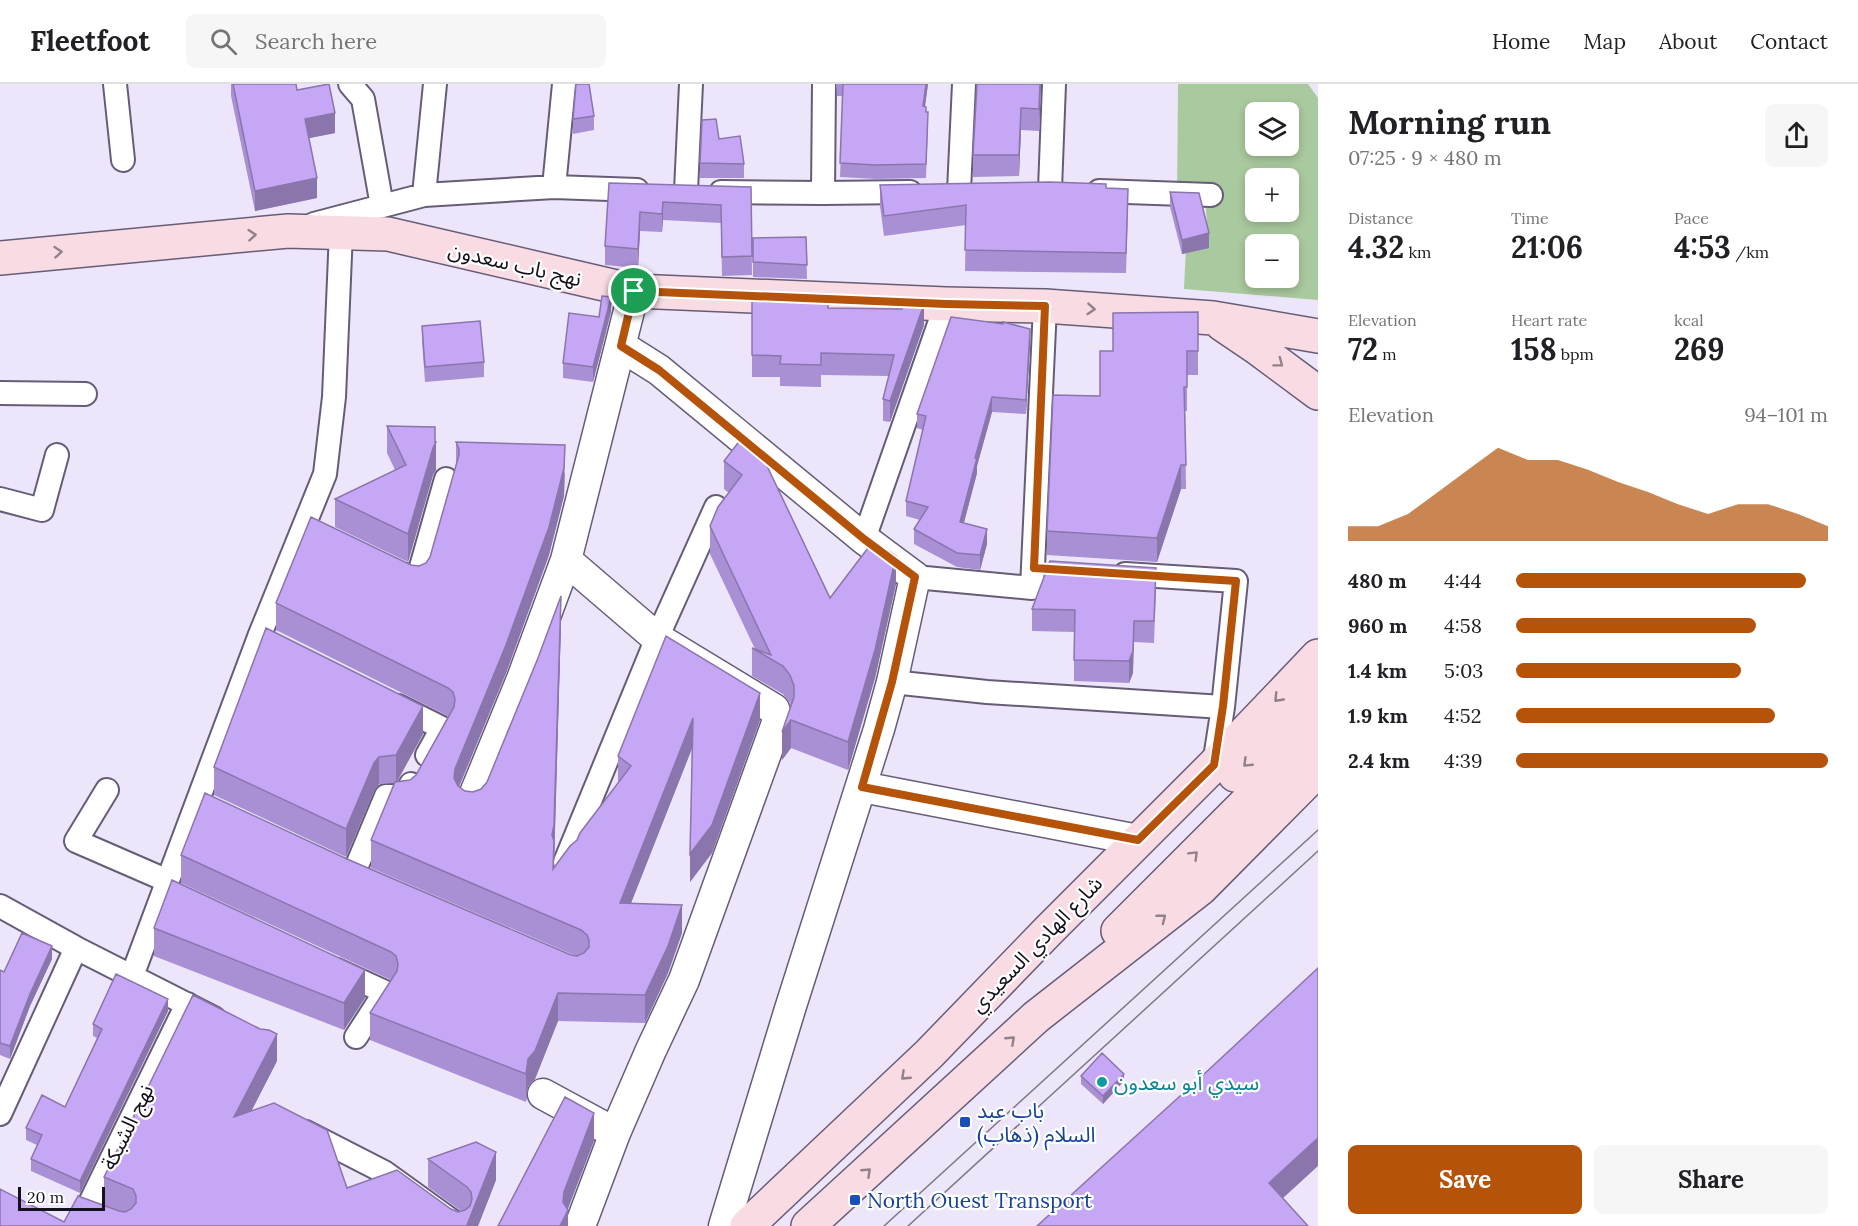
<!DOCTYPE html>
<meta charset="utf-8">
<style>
:root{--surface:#fff;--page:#f6f6f6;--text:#202124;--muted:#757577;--line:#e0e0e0;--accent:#b45309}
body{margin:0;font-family:Lora,"Noto Sans Arabic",serif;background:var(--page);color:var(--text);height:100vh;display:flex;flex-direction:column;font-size:22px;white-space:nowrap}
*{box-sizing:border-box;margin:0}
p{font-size:20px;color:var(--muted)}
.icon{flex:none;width:33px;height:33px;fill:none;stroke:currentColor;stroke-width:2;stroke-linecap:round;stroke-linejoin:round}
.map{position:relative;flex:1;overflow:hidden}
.panel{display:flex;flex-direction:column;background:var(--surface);width:540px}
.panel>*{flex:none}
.buttons{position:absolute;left:1245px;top:18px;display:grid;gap:12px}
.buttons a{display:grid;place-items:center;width:54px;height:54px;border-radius:9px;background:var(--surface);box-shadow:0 3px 9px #0003;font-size:30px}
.scale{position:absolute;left:18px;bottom:15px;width:87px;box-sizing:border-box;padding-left:6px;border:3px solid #15111c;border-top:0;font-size:16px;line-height:21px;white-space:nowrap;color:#15111c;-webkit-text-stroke:4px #fff;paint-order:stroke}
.pin{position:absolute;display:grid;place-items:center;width:51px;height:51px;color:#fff;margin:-26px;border:3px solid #fff;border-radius:50%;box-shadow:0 2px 6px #0007}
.round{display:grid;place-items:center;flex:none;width:63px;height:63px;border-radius:9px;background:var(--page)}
.head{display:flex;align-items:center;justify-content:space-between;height:102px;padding:0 30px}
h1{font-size:33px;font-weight:700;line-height:45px}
.stats{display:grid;grid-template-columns:repeat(3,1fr);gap:9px;height:102px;padding:6px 30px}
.stats div{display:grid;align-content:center}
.stats b{font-size:30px;font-weight:700}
.stats small{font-size:16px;font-weight:400}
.stats p{font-size:16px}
.chart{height:168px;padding:12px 30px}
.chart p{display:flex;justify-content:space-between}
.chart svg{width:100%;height:108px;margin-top:6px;fill:var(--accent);opacity:.7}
.action{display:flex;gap:12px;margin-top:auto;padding:12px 30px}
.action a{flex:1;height:69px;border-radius:9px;background:var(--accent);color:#fff;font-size:24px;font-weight:700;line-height:69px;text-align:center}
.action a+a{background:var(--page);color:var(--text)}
ul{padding:0 30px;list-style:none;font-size:20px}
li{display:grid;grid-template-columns:96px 72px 1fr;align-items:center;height:45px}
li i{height:15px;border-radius:8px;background:var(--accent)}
header{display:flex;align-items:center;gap:36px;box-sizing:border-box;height:84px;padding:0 30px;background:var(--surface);border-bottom:2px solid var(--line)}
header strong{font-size:28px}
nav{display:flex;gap:33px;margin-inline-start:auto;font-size:21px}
.search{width:420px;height:54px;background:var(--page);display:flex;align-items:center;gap:15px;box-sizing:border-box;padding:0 21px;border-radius:9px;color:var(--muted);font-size:22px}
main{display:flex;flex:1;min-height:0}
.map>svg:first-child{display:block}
.green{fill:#a9c99e;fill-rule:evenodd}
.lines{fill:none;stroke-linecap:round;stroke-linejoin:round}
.pedestrian-casing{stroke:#665c78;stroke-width:26}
.minor-casing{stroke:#665c78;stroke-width:33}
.secondary-casing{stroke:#665c78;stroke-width:36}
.pedestrian{stroke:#fff;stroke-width:22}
.minor{stroke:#fff;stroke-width:30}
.secondary{stroke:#f9dce3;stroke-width:33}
.tram{stroke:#7d7887;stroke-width:1.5}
.wall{fill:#a990d4}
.shaded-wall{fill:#8a75ac}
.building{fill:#c5a7f6;stroke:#8a75ac;stroke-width:1.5}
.oneway{stroke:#928189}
.route-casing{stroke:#fff;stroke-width:12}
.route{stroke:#b45309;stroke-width:8}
.culture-dot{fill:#0f9aa8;stroke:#fff;stroke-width:2}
.transit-dot{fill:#1a4fb4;stroke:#fff;stroke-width:2}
.labels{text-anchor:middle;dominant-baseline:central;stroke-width:4.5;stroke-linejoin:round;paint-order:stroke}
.street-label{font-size:21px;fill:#15111c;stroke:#fff}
.culture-label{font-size:21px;fill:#0d838f;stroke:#fff;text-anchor:start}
.transit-label{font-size:21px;fill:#164399;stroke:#fff;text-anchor:start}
</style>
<header>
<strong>Fleetfoot</strong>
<div class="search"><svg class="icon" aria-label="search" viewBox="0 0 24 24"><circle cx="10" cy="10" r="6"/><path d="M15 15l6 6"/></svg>Search here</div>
<nav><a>Home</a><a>Map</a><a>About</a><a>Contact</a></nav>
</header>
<main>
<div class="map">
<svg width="1318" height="1142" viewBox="0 0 1318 1142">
<rect width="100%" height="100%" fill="#ede6fa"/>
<!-- green -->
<path class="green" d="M1178,0H1308L1318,14V216L1184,205L1186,163L1208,162L1206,124L1177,121ZM1256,28H1288V62H1256ZM1256,94H1288V128H1256ZM1256,160H1288V194H1256Z"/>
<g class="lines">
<!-- pedestrian casing -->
<g class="pedestrian-casing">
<path id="pedestrian" d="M115,0L123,76
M350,0L363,15L382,122
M554,103L564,0
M1050,105L1054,0
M686,107L691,0
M959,107L964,0
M1099,107L1211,111
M721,108L823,109L910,108
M823,109L824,0
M424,111L435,0
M314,140L424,111L554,103L637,106
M0,309L85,310
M0,415L42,426L57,371
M864,455L946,220
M1125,490L1236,497L1223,623L1214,681
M405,491L417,497L446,395
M915,493L1032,504L1045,222
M892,598L987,608L1223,623
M398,622L442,644L427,671
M107,706L76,757L168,797
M565,778L657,554L716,423
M353,791L386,712H404L411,700
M0,822L76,864L214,934
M337,886L385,908L356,953
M132,892L259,553L325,390L334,313L341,148
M0,1030L76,864
M306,1048L384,1088L459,1142
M123,1142L85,1129L187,920"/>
</g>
<!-- minor casing -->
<g class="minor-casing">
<path id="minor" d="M621,262L659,286L864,455L915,493L892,598L879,645L790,925L724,1142
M566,476L657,554L774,625L778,636L684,896L651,966L615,1049L580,1142
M862,703L1138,756
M471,719L522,595L566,476L634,207
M543,1010L615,1049"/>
</g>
<!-- secondary casing -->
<g class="secondary-casing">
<path id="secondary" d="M0,174L288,147L388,150L634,207L946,220L1045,222L1213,234L1318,252
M1222,240L1256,263L1318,309
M1235,691L1288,639L1318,607
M1118,847L1318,647
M747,1142L929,970L1049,846L1214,681L1318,572
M808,1142L1036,933L1201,804L1318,686"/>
</g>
<!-- pedestrian -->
<use href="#pedestrian" class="pedestrian"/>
<!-- minor -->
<use href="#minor" class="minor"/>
<!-- secondary -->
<use href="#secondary" class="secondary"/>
<!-- tram -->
<path class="tram" d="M884,1142L1318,746
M908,1142L1318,767"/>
</g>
<!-- wall -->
<path class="wall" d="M231,0H296L297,6L335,49L309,54L317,114L255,127L231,12Z
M836,0H928L925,23L928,42L926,94L876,95L840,93L843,12H837Z
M1041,0L1039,47L1021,46L1019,92L973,93V71Z
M594,32V46L573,50V35Z
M719,55L744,80V94H700V79Z
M609,99L751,103L752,191L722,192L721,139L663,136L662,148L640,147L638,184L605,181V162Z
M880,101L1128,125L1126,189L965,187L966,141L884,152L880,122Z
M1170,108L1209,164L1182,170L1170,123Z
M806,153L807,195L753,193V154Z
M828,224L924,241L890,338L883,337V315L889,292L821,291V303L780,302V293H752V271Z
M611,228L593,298L563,294V279Z
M1198,228V291H1187V327H1185L1186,405H1181L1157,478L1047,471V447L1100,312L1113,267Z
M422,242L484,278V293L425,298L422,257Z
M1030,259L1026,330L992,328L977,382V389L964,439L987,460L980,486L957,483L914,460V445L920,436L906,432V417L923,346L917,344V330Z
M387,342L435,358L436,386L433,391L408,478L335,443V415L395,386L387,369Z
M744,351L830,514L896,500L875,594L848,686L791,664L782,676L791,622L790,619L783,610L752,592V564L755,565L710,470V442L729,409L724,405V377Z
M456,358L565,389L564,412L549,471L506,589L459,703L465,707L473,708L481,705L487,698L561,540L554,784L577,756L618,700V672L760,636L712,769L690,798L692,664L631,819L682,849L668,889L645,939L558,937L535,995L528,1002L526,1018L370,956V929L391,896L181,799V771L347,775L571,871L576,872L371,784V756L395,699L379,700L374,707L346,773L214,711V683L423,650L397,698L410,696L416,691L448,632L276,546V519L411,481L419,482L426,479L430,473L456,381Z
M1156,505L1154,559L1134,558L1133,589L1129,599L1074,597V548L1032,547V525Z
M154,844L365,914L344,946L154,872Z
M52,875L30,922L10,975L0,971V886L4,888Z
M168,927L80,1109L31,1087V1075L37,1061L26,1056V1044L65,1023L97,954L93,952V940Z
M277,977L251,1027L347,1104L451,1125L458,1128L461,1127L428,1103V1075L496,1096L478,1142L64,1138L104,1121V1093Z
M1081,992L1124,997L1103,1020L1081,1000Z"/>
<!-- shaded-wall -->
<path class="shaded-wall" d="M926,0H928L923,36V22Z
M1040,0H1041L1039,47V25Z
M1021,24V46L1019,92V71Z
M335,29V49L305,55V35Z
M317,94V114L255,127V107Z
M663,118V136L662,148V130Z
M640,128V147L638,184V165Z
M1209,149V164L1182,170V156Z
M611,213V228L593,298V283Z
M924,220V241L890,338V317Z
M1030,245V259L1026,330V316Z
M992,313V328L977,382V389L960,453V438L975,374Z
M436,358V386L433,391L408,478V450L433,364Z
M565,361L564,412L549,471L506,589L455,712L454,694L455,685Z
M1181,381V405L1157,478V454Z
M987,445V460L980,486V471Z
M896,472V500L875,594L848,686V658Z
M561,512V540L553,813L552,751Z
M1134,537L1133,589L1129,599V577Z
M760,609V636L712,769L690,798V770Z
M423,622V650L396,699V671Z
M693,634V662L620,847V819Z
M791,636V664L782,676V648Z
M379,673V700L374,707L346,773V745L374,679Z
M682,821V849L668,889L645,939V911Z
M52,862V875L30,922L10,975V962L30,910Z
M365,886V914L344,946V919Z
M558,909V937L535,995L528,1002L526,1018V990L528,975Z
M168,915V927L80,1109V1097Z
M277,950V977L234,1061V1033Z
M1124,990V997L1103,1020V1012Z
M594,1029V1057L566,1130L568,1126V1142H560L564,1108Z
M1318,1054V1082L1269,1127V1099Z
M496,1068V1096L478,1142H467Z"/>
<!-- building -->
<path class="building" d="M233,0H296L297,6L329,0L335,29L305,35L317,94L255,107Z
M576,0H589L594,32L573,35Z
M843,0H926L923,22L926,23V28H928L926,80L876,81L840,79Z
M977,0H1040L1039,25L1021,24L1019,71H973Z
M716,35L719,55L740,52L744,80L700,79L702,36Z
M1050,98L1106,100V104L1128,105L1126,169L965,166L966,121L884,132L880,101Z
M609,99L751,103L752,172L722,173L721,121L663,118L662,130L640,128L638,165L605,162Z
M1170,108L1199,109L1209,149L1182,156Z
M806,153L807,181L753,178V154Z
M752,209L828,212V224L902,225L904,216L924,220L890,317L883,315L894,271L821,269V281L780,280L781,272L752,271Z
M602,212L611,213L593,283L563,279L569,229L599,233Z
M1198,228V267H1187V303H1184L1186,381H1181L1157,454L1047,447L1053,311L1100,312V267H1113V229Z
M951,233L1003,240V238L1030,245L1026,316L992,313L975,374H977L960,438L987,445L980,471L957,469L914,445L928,423L906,417L926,332L917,330Z
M480,237L484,278L425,283L422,242Z
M387,342L435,343V358H436L433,364L408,450L335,415L406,381Z
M744,351L757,361L830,514L871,460L889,467L896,472L875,566L848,658L791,636L782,648L794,613V602L790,591L783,582L752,564L771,571L710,442L718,423L742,391L724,377Z
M456,358L565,361L564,384L549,443L506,561L455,685L454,694L458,702L465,707L473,708L481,705L487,698L538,574L561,512L554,741L552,751L554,757L553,785L570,762L577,756L580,749L631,682L618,672L666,552L760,609L712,741L690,770L693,634L620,819L682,821L668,862L645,911L558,909L535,967L528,975L526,990L370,929L397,887L398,880L396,872L391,868L181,771L205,709L347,775L571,871L577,872L584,869L589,863V856L587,851L581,846L371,756L395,698L410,696L416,691L454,623L455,615L453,608L448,604L276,519L311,433L411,481L419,482L426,479L430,473L459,371V365Z
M1050,477L1156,484L1154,537H1134L1133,567L1129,577L1074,576L1075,526L1032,525Z
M266,544L423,622L396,671L379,673L374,679L346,745L214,683Z
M172,796L365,886L344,919L154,844Z
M22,849L52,862L30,910L10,962L0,959V886L4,888Z
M1318,884V1054L1269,1099L1308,1142H1037L1202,992Z
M116,890L168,915L80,1097L31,1075L42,1051L26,1044L42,1011L65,1023L102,945L93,940Z
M193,911L260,945L269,946L277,950L234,1033L274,1019L327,1046L347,1104L397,1086L451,1125L458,1128L465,1126L470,1122L472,1115L471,1108L467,1103L428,1075L476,1058L496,1068L467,1141L470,1142H0V1105L64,1138L78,1112L119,1127L125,1128L131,1125L136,1119V1112L133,1105L104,1093Z
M1102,969L1124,990L1103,1012L1081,992Z
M565,1013L594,1029L564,1108L563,1118L568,1126L560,1142H498Z"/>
<!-- one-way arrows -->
<defs><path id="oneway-chevron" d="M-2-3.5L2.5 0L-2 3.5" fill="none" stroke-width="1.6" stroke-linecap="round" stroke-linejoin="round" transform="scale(1.5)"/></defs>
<g class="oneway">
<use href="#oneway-chevron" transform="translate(252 151) rotate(-5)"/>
<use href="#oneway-chevron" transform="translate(58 168) rotate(-5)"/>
<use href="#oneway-chevron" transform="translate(1091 225) rotate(4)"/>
<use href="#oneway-chevron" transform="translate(1279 279) rotate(37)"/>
<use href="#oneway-chevron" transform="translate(1278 614) rotate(134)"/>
<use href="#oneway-chevron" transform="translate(1247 679) rotate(136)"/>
<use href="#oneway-chevron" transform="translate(1194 771) rotate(-45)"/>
<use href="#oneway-chevron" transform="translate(1162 834) rotate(-38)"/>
<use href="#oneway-chevron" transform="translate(1011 956) rotate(-43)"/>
<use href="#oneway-chevron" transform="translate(905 992) rotate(137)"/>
<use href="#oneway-chevron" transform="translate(867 1088) rotate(-43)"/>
</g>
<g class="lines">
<!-- route casing -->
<g class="route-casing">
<path id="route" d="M634,207L946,220L1045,222L1034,484L1236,497L1223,622L1214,681L1138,756L862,703L892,598L915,493L864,455L659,286L621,262Z"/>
</g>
<!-- route -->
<use href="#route" class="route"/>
</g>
<!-- markers -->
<circle class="culture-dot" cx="1102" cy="998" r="6"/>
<g class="transit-dot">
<rect x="959" y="1032" width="12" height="12" rx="3"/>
<rect x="849" y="1110" width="12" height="12" rx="3"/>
</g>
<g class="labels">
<!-- street labels -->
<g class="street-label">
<text transform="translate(515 180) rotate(13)">نهج باب سعدون</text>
<text transform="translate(1036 860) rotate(-46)">شارع الهادي السعيدي</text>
<text transform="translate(127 1043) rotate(-64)">نهج الشبكة</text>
</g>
<!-- culture labels -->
<g class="culture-label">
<text x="1114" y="998">سيدي أبو سعدون</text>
</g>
<!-- transit labels -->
<g class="transit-label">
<text x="977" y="1026">باب عبد<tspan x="977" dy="24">السلام (ذهاب)</tspan></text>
<text x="867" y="1116">North Ouest Transport</text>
</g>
</g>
</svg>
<div class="buttons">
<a><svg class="icon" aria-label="layers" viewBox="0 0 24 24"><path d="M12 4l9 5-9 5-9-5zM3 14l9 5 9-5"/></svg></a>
<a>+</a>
<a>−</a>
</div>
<div class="scale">20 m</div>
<div class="pin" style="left:634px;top:207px;background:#1e9e55"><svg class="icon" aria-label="arrive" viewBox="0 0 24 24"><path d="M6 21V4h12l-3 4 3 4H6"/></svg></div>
</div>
<section class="panel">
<div class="head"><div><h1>Morning run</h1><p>07:25 · 9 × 480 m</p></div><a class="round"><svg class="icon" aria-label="share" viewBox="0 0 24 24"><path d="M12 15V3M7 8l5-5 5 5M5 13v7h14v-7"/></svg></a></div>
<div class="stats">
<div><p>Distance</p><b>4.32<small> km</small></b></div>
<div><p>Time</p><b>21:06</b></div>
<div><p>Pace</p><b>4:53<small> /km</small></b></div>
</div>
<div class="stats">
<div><p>Elevation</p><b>72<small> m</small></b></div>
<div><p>Heart rate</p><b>158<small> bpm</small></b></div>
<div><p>kcal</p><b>269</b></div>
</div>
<div class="chart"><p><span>Elevation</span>94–101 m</p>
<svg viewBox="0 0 160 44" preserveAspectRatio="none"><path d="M0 44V38L10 38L20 33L30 24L40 15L50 6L60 11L70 11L80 15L90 20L100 24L110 29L120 33L130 29L140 29L150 33L160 38V44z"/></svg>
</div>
<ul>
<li><b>480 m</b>4:44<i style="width:93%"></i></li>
<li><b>960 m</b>4:58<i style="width:77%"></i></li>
<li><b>1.4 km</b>5:03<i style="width:72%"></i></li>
<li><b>1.9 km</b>4:52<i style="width:83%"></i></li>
<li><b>2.4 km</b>4:39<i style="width:100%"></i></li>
</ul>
<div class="action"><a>Save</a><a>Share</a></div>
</section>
</main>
